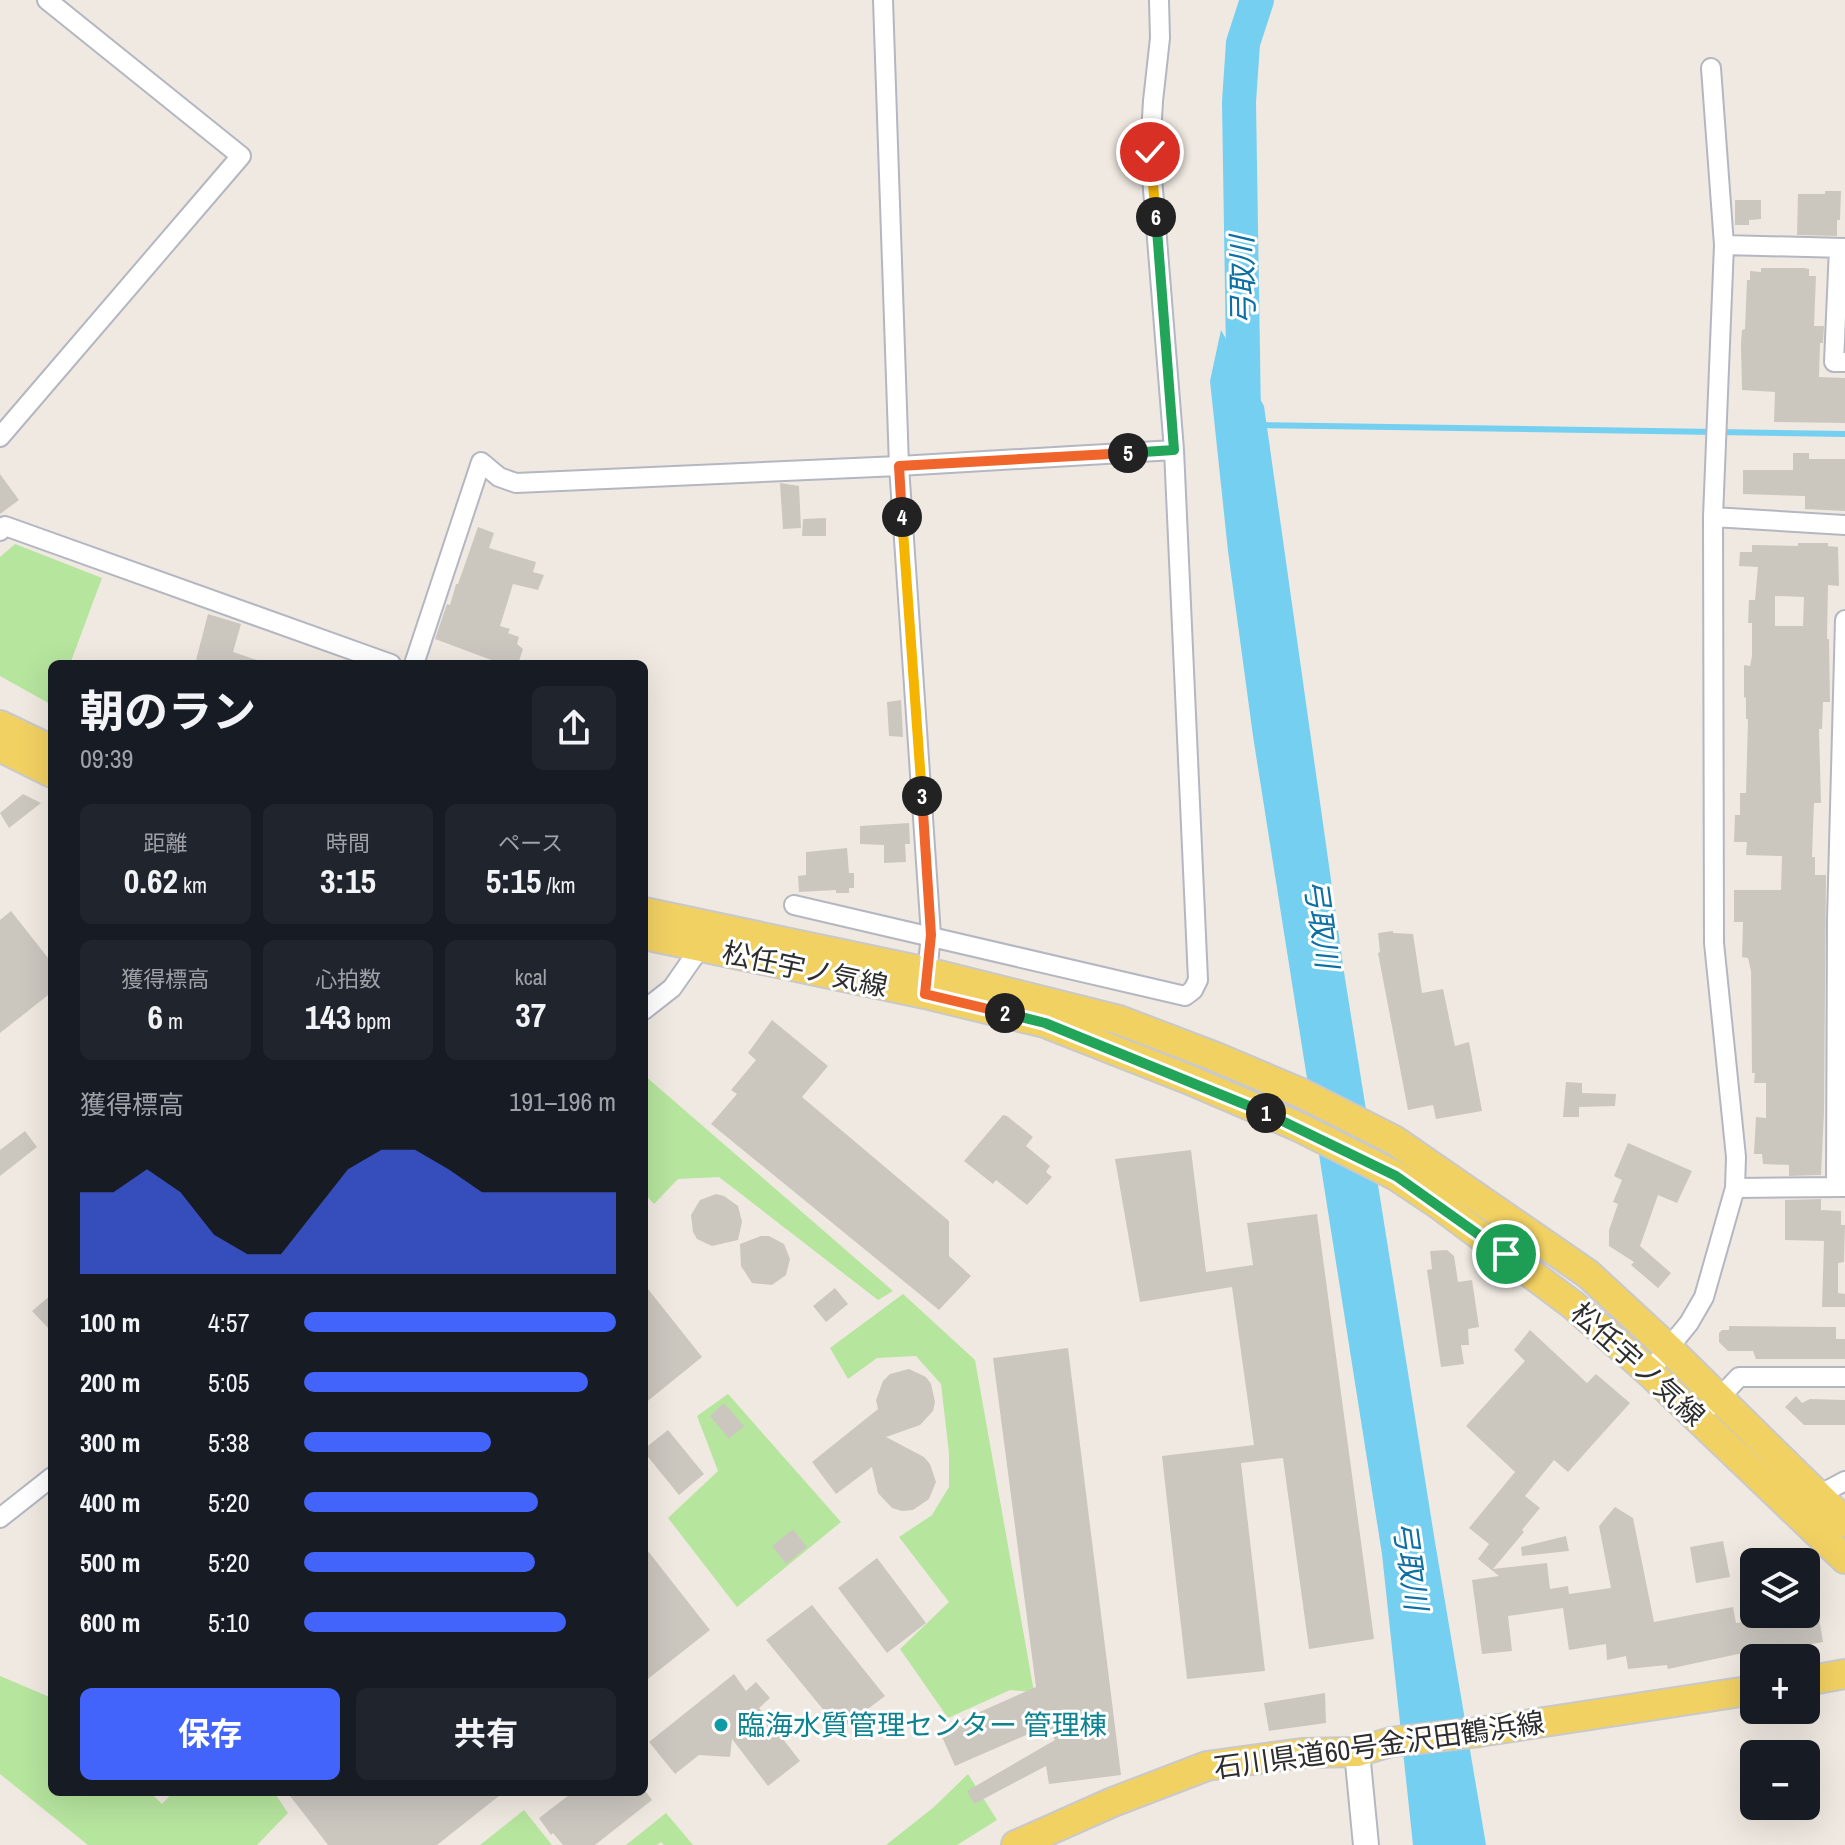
<!DOCTYPE html>
<html lang="ja">
<meta charset="utf-8">
<style>
:root{--surface:#171b24;--page:#20242c;--text:#f1f3f6;--muted:#9ea1a6;--accent:#4264fb}
body{margin:0;font-family:"Archivo Narrow","Noto Sans JP",sans-serif;background:var(--page);color:var(--text);height:100vh;display:flex;flex-direction:column;font-size:30px;white-space:nowrap}
*{box-sizing:border-box;margin:0}
p{font-size:26px;color:var(--muted)}
.icon{flex:none;width:44px;height:44px;fill:none;stroke:currentColor;stroke-width:2;stroke-linecap:round;stroke-linejoin:round}
.map{position:relative;flex:1;overflow:hidden}
.drawer{position:absolute;left:48px;top:660px;width:600px;height:1136px;display:flex;flex-direction:column;background:var(--surface);border-radius:12px;box-shadow:0 8px 32px #0002}
.drawer>*{flex:none}
.tools{position:absolute;left:1740px;top:1548px;display:grid;gap:16px}
.tools a{display:grid;place-items:center;width:80px;height:80px;border-radius:12px;background:var(--surface);box-shadow:0 8px 32px #0002;font-size:40px}
.pin{position:absolute;display:grid;place-items:center;width:68px;height:68px;color:#fff;margin:-34px;border:4px solid #fff;border-radius:50%;box-shadow:0 2px 8px #0007}
.km{position:absolute;width:40px;height:40px;margin:-20px;border-radius:50%;background:#222;color:#fff;font-size:22px;line-height:40px;text-align:center}
.round{display:grid;place-items:center;flex:none;width:84px;height:84px;border-radius:12px;background:var(--page)}
.summary{display:flex;align-items:center;justify-content:space-between;height:136px;padding:0 32px}
h1{font-size:44px;font-weight:700;line-height:60px}
.metrics{display:grid;grid-template-columns:repeat(3,1fr);gap:12px;height:136px;padding:8px 32px}
.metrics div{display:grid;align-content:center;border-radius:12px;background:var(--page);text-align:center}
.metrics b{font-size:34px;font-weight:700}
.metrics small{font-size:22px;font-weight:400}
.metrics p{font-size:22px}
.chart{height:224px;padding:16px 32px}
.chart p{display:flex;justify-content:space-between}
.chart svg{width:100%;height:144px;margin-top:8px;fill:var(--accent);opacity:.7}
.button{display:flex;gap:16px;margin-top:auto;padding:16px 32px}
.button a{flex:1;height:92px;border-radius:12px;background:var(--accent);color:#fff;font-size:32px;font-weight:700;line-height:92px;text-align:center}
.button a+a{background:var(--page);color:var(--text)}
ul{padding:0 32px;list-style:none;font-size:26px}
li{display:grid;grid-template-columns:128px 96px 1fr;align-items:center;height:60px}
li i{height:20px;border-radius:10px;background:var(--accent)}
.map>svg:first-child{display:block}
.green{fill:#b6e59e}
.water{fill:#75cff0}
.lines{fill:none;stroke-linecap:round;stroke-linejoin:round}
.stream{stroke:#75cff0;stroke-width:6}
.river{stroke:#75cff0;stroke-width:34}
.building{fill:#cbc7bf;fill-rule:evenodd}
.street-casing{stroke:#b4b7c1;stroke-width:22}
.secondary-casing{stroke:#b4b7c1;stroke-width:28}
.primary-casing{stroke:#c9c9c9;stroke-width:32}
.street{stroke:#fff;stroke-width:18}
.secondary{stroke:#fff;stroke-width:24}
.primary{stroke:#f2d163;stroke-width:28}
.split-1-casing{stroke:#fff;stroke-width:16}
.split-2-casing{stroke:#fff;stroke-width:16}
.split-3-casing{stroke:#fff;stroke-width:16}
.split-4-casing{stroke:#fff;stroke-width:16}
.split-5-casing{stroke:#fff;stroke-width:16}
.split-6-casing{stroke:#fff;stroke-width:16}
.split-7-casing{stroke:#fff;stroke-width:16}
.split-1{stroke:#22a559;stroke-width:10}
.split-2{stroke:#22a559;stroke-width:10}
.split-3{stroke:#f0652b;stroke-width:10}
.split-4{stroke:#f5b400;stroke-width:10}
.split-5{stroke:#f0652b;stroke-width:10}
.split-6{stroke:#22a559;stroke-width:10}
.split-7{stroke:#f5b400;stroke-width:10}
.culture-dot{fill:#0f9aa8;stroke:#fff;stroke-width:3}
.labels{text-anchor:middle;dominant-baseline:central;stroke-width:6;stroke-linejoin:round;paint-order:stroke}
.street-label{font-size:28px;fill:#2e2e2e;stroke:#fff}
.culture-label{font-size:28px;fill:#0d838f;stroke:#fff;text-anchor:start}
.water-label{font-size:30px;font-style:italic;fill:#0d6fa3;stroke:#fff}
</style>
<div class="map">
<svg width="1845" height="1845" viewBox="0 0 1845 1845">
<rect width="100%" height="100%" fill="#efe9e1"/>
<!-- green -->
<path class="green" d="M15,544L102,578L70,664H52V705L0,676V557Z
M644,1075L893,1291L878,1300L719,1177L678,1179L654,1204L644,1193Z
M903,1294L975,1360L1034,1692L1010,1690L948,1718L900,1649L949,1602L899,1537L932,1515L949,1487V1453L941,1384L916,1356L877,1358L848,1379L830,1348Z
M728,1394L841,1522L737,1607L668,1518L718,1471L697,1416Z
M0,1676L52,1698V1792H150L162,1804L173,1792H274L288,1813L257,1845H88L0,1774Z
M968,1774L997,1820L957,1845H886L934,1807Z
M524,1810L552,1845H480Z
M666,1813L693,1845H664L661,1842L657,1845H626Z"/>
<!-- water -->
<path class="water" d="M1221,330L1264,406L1344,972L1435,1542L1486,1845H1413L1382,1554L1253,736L1228,551L1210,381Z"/>
<g class="lines">
<!-- stream -->
<path class="stream" d="M1261,425L1845,434"/>
<!-- river -->
<path class="river" d="M1244,416L1239,102L1243,43L1257,0"/>
</g>
<!-- building -->
<path class="building" d="M1825,191H1841L1840,220H1837V236L1797,235L1798,194H1825Z
M1735,200H1761V219L1749,220V225H1735Z
M1761,268H1804L1809,269V276H1816L1814,326H1824L1823,343H1820L1819,377L1845,378V423L1774,422L1775,392L1742,390L1741,344L1742,330L1745,329L1747,280H1750V271L1761,272Z
M1793,453H1809V459H1845V511L1805,509V496L1743,494V470H1793Z
M0,474L19,500L0,514Z
M780,483L799,486L801,528L783,529Z
M826,518V536H802L803,519Z
M478,527L494,533L489,548L536,562L533,572L544,575L538,590L513,584L500,626L510,629L508,633L519,637L517,644L523,649L518,664H502L435,639L447,604L450,605L456,584H458Z
M1798,543H1828V546L1838,547L1839,586L1828,585L1827,639H1829L1830,702H1823L1822,729H1819L1821,803H1814L1813,827L1812,857H1815V875H1826L1824,1112L1821,1175L1789,1176V1165L1763,1164L1762,1154H1754L1756,1117L1766,1118V1083H1754L1755,1073H1752L1751,971L1748,958L1742,957L1743,922H1734V890H1781L1782,856L1746,855L1747,842H1734L1735,815H1740V793H1746L1748,719H1746V698L1744,697V665L1750,666L1752,656V623H1748L1749,600H1755L1758,567L1739,566L1740,552H1752V545L1798,546ZM1775,596L1804,597L1803,626H1775Z
M208,614L241,624L233,652L260,661V664H195Z
M901,700L903,737L889,736L887,702Z
M23,794L41,803L9,828L0,813Z
M909,823L910,844H905L906,862L884,863V845L860,844V826Z
M847,848L849,873H854V888H849V893H836V890L799,892L798,876L806,875V852Z
M11,911L52,963V992L0,1033V920Z
M1393,931V933L1413,934L1422,993L1443,989L1455,1046L1469,1042L1482,1111L1436,1119L1433,1105L1408,1110L1378,953L1380,952L1378,933Z
M772,1020L828,1066L802,1097L949,1221V1256L971,1276L939,1310L711,1124L737,1094L731,1090L756,1060L748,1053Z
M1566,1082L1582,1083V1093L1616,1094L1615,1106L1579,1107V1117H1563Z
M1003,1115L1007,1116L1033,1137L1026,1146L1050,1166L1046,1172L1052,1177L1027,1205L996,1180L993,1184L964,1161Z
M25,1131L37,1147L0,1176V1150Z
M1628,1143L1692,1171L1677,1203L1658,1195L1640,1246L1671,1273L1658,1288L1631,1265L1634,1262L1609,1246V1230L1618,1204L1613,1202L1622,1180L1614,1176Z
M1191,1150L1206,1272L1253,1265L1247,1223L1317,1214L1374,1639L1309,1649L1283,1458L1241,1463L1265,1671L1187,1679L1162,1456L1254,1445L1232,1287L1140,1302L1115,1159Z
M716,1194L724,1196L738,1206L742,1222L738,1240L712,1246L697,1239L693,1232L691,1215L700,1200Z
M1821,1199V1210L1841,1211V1225H1845L1844,1262L1838,1263V1293L1845,1294V1307H1822L1824,1241L1785,1240V1200Z
M761,1236H769L784,1244L790,1259L786,1275L772,1285L752,1283L741,1266L740,1244Z
M1447,1250L1454,1256L1458,1282L1472,1280L1479,1327L1468,1329L1469,1345H1461L1464,1364L1441,1367L1427,1270L1432,1269L1430,1251Z
M644,1284L702,1357L644,1404Z
M835,1288L848,1304L826,1322L813,1306Z
M52,1294V1332L32,1311Z
M1729,1326L1836,1327V1339H1845V1359H1756L1753,1351H1728L1719,1342V1333L1722,1330H1729Z
M1530,1330L1587,1383L1596,1374L1630,1403L1568,1472L1554,1460L1525,1496L1540,1508L1522,1530L1524,1532L1493,1569L1547,1563L1550,1589L1568,1586L1569,1594L1611,1588L1599,1526L1615,1507L1633,1518L1654,1622L1733,1607L1736,1623L1818,1612L1823,1642L1775,1650L1757,1652V1650L1668,1669L1667,1665L1628,1669L1626,1656L1607,1660L1606,1644L1569,1650L1563,1608L1508,1616L1512,1651L1482,1654L1472,1580L1499,1576L1478,1559L1489,1544L1469,1528L1515,1472L1466,1426L1525,1361L1514,1350Z
M1068,1348L1121,1775L1049,1784L1046,1766L974,1804L967,1791L1055,1740L1047,1726L955,1766L939,1730L1036,1687L993,1358Z
M909,1369L926,1377L931,1384L935,1402L933,1411L920,1425L886,1437L924,1457L930,1464L936,1482L929,1499L913,1510L902,1511L892,1508L878,1493L872,1467L836,1494L812,1462L878,1409L876,1400L883,1381L890,1374Z
M1796,1396L1802,1403L1810,1399L1845,1400V1425H1804L1785,1407Z
M724,1403L744,1426L729,1439L710,1416Z
M668,1430L704,1474L679,1495L644,1452V1449Z
M793,1529L807,1547L786,1564L772,1546Z
M1566,1536L1569,1551L1522,1556L1521,1547Z
M1723,1541L1730,1577L1696,1583L1690,1547Z
M644,1546L710,1630L644,1682Z
M877,1558L926,1623L887,1653L838,1588Z
M812,1605L885,1696L840,1730L766,1640Z
M734,1674L746,1691L756,1682L770,1698L759,1708L800,1761L768,1786L732,1739L730,1757L699,1755L675,1774L649,1742Z
M1325,1693L1326,1723L1269,1731L1264,1703Z
M287,1792H504L437,1845H328Z
M573,1792H646L652,1800L595,1845H563L553,1833L551,1835L539,1818Z"/>
<g class="lines">
<!-- street casing -->
<g class="street-casing">
<path id="street" d="M883,0L899,466L931,935L926,983
M1724,245L1845,248
M1839,248L1834,362H1845
M0,437L241,156L47,0
M1713,517L1845,525
M0,531L5,526L391,664
M414,664L481,462L499,477L516,483L899,466L1174,450
M794,905L1185,996L1193,990L1198,980L1174,450L1150,152L1153,101L1160,38L1159,0
M644,1010L672,988L700,948L703,940
M1836,1187L1837,920L1845,620
M1735,1188L1845,1187
M1649,1372L1689,1323L1704,1297L1735,1188L1736,1157L1714,943L1713,517L1724,245L1711,68
M1712,1406L1739,1377H1845
M1813,1502L1817,1496L1845,1481
M0,1518L52,1477"/>
</g>
<!-- secondary casing -->
<g class="secondary-casing">
<path id="secondary" d="M1357,1752L1366,1845"/>
</g>
<!-- primary casing -->
<g class="primary-casing">
<path id="primary" d="M0,725L52,750
M0,747L52,773
M644,912L927,972L1119,1020L1216,1057L1301,1093L1394,1140L1588,1274L1668,1348L1845,1522
M644,935L925,994L1045,1023L1190,1080L1299,1127L1396,1176L1438,1204L1573,1305L1649,1372L1845,1559
M1806,1681L1845,1674
M1016,1845L1113,1802L1207,1766L1302,1753L1357,1752L1391,1742L1479,1732L1754,1690"/>
</g>
<!-- street -->
<use href="#street" class="street"/>
<!-- secondary -->
<use href="#secondary" class="secondary"/>
<!-- primary -->
<use href="#primary" class="primary"/>
</g>
<g class="lines">
<!-- split-1 casing -->
<g class="split-1-casing">
<path id="split-1" d="M1266,1113L1396,1176L1506,1254"/>
</g>
<!-- split-2 casing -->
<g class="split-2-casing">
<path id="split-2" d="M1005,1013L1045,1023L1266,1113"/>
</g>
<!-- split-3 casing -->
<g class="split-3-casing">
<path id="split-3" d="M922,796L931,935L925,994L1005,1013"/>
</g>
<!-- split-4 casing -->
<g class="split-4-casing">
<path id="split-4" d="M902,517L922,796"/>
</g>
<!-- split-5 casing -->
<g class="split-5-casing">
<path id="split-5" d="M902,517L899,466L1128,453"/>
</g>
<!-- split-6 casing -->
<g class="split-6-casing">
<path id="split-6" d="M1128,453L1174,450L1156,217"/>
</g>
<!-- split-7 casing -->
<g class="split-7-casing">
<path id="split-7" d="M1150,152L1156,217"/>
</g>
<!-- split-1 -->
<use href="#split-1" class="split-1"/>
<!-- split-2 -->
<use href="#split-2" class="split-2"/>
<!-- split-3 -->
<use href="#split-3" class="split-3"/>
<!-- split-4 -->
<use href="#split-4" class="split-4"/>
<!-- split-5 -->
<use href="#split-5" class="split-5"/>
<!-- split-6 -->
<use href="#split-6" class="split-6"/>
<!-- split-7 -->
<use href="#split-7" class="split-7"/>
</g>
<!-- markers -->
<circle class="culture-dot" cx="721" cy="1725" r="8"/>
<g class="labels">
<!-- street labels -->
<g class="street-label">
<text transform="translate(805 969) rotate(12)">松任宇ノ気線</text>
<text transform="translate(1638 1364) rotate(42)">松任宇ノ気線</text>
<text transform="translate(1379 1745) rotate(-8)">石川県道60号金沢田鶴浜線</text>
</g>
<!-- culture labels -->
<g class="culture-label">
<text x="737" y="1725">臨海水質管理センター 管理棟</text>
</g>
<!-- water labels -->
<g class="water-label">
<text transform="translate(1242 281) rotate(-91)">弓取川</text>
<text transform="translate(1322 923) rotate(82)">弓取川</text>
<text transform="translate(1411 1565) rotate(82)">弓取川</text>
</g>
</g>
</svg>
<div class="tools">
<a><svg class="icon" aria-label="layers" viewBox="0 0 24 24"><path d="M12 4l9 5-9 5-9-5zM3 14l9 5 9-5"/></svg></a>
<a>+</a>
<a>−</a>
</div>
<div class="pin" style="left:1506px;top:1254px;background:#1e9e55"><svg class="icon" aria-label="arrive" viewBox="0 0 24 24"><path d="M6 21V4h12l-3 4 3 4H6"/></svg></div>
<div class="pin" style="left:1150px;top:152px;background:#d93025"><svg class="icon" aria-label="check" viewBox="0 0 24 24"><path d="M5 12l5 5 9-10"/></svg></div>
<b class="km" style="left:1266px;top:1113px">1</b>
<b class="km" style="left:1005px;top:1013px">2</b>
<b class="km" style="left:922px;top:796px">3</b>
<b class="km" style="left:902px;top:517px">4</b>
<b class="km" style="left:1128px;top:453px">5</b>
<b class="km" style="left:1156px;top:217px">6</b>
<section class="drawer">
<div class="summary"><div><h1>朝のラン</h1><p>09:39</p></div><a class="round"><svg class="icon" aria-label="share" viewBox="0 0 24 24"><path d="M12 15V3M7 8l5-5 5 5M5 13v7h14v-7"/></svg></a></div>
<div class="metrics">
<div><p>距離</p><b>0.62<small> km</small></b></div>
<div><p>時間</p><b>3:15</b></div>
<div><p>ペース</p><b>5:15<small> /km</small></b></div>
</div>
<div class="metrics">
<div><p>獲得標高</p><b>6<small> m</small></b></div>
<div><p>心拍数</p><b>143<small> bpm</small></b></div>
<div><p>kcal</p><b>37</b></div>
</div>
<div class="chart"><p><span>獲得標高</span>191–196 m</p>
<svg viewBox="0 0 160 44" preserveAspectRatio="none"><path d="M0 44V19L10 19L20 12L30 19L40 32L50 38L60 38L70 25L80 12L90 6L100 6L110 12L120 19L130 19L140 19L150 19L160 19V44z"/></svg>
</div>
<ul>
<li><b>100 m</b>4:57<i style="width:100%"></i></li>
<li><b>200 m</b>5:05<i style="width:91%"></i></li>
<li><b>300 m</b>5:38<i style="width:60%"></i></li>
<li><b>400 m</b>5:20<i style="width:75%"></i></li>
<li><b>500 m</b>5:20<i style="width:74%"></i></li>
<li><b>600 m</b>5:10<i style="width:84%"></i></li>
</ul>
<div class="button"><a>保存</a><a>共有</a></div>
</section>
</div>
